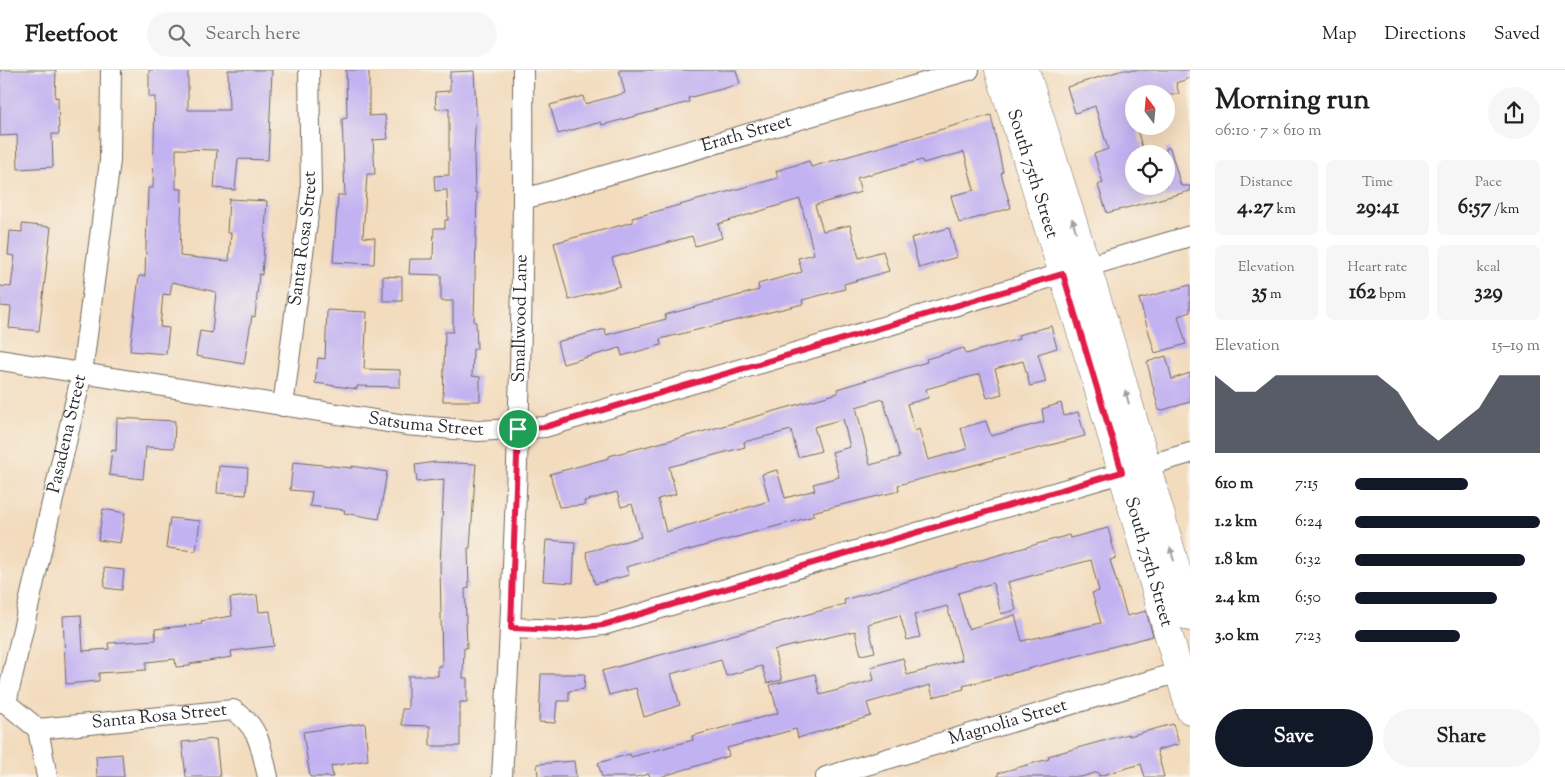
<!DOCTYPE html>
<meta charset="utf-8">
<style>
:root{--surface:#fff;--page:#f6f6f6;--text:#202124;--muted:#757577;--line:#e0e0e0;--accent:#111827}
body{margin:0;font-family:"Sorts Mill Goudy",serif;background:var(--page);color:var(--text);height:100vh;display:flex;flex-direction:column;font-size:19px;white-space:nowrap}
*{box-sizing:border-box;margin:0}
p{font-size:16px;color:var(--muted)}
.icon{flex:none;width:28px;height:28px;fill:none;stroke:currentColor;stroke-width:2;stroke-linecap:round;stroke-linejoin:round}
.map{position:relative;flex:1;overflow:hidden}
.drawer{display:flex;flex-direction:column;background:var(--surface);width:375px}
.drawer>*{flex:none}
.needle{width:32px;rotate:344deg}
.controls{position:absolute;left:1125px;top:15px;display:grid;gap:10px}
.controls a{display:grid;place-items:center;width:50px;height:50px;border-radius:50%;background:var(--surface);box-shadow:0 5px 20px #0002;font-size:25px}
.pin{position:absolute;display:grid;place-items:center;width:42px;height:42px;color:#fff;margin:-21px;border:2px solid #fff;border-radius:50%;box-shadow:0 1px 5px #0007}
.round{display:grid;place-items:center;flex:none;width:52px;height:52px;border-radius:26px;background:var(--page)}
.head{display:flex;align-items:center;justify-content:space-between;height:85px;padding:0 25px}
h1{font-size:28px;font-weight:700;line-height:38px}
.figures{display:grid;grid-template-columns:repeat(3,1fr);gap:8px;height:85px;padding:5px 25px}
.figures div{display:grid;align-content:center;border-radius:8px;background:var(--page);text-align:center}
.figures b{font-size:21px;font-weight:700}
.figures small{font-size:14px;font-weight:400}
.figures p{font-size:14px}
.chart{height:140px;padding:10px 25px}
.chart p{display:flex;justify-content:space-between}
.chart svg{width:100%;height:90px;margin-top:5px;fill:var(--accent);opacity:.7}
.primary-button{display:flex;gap:10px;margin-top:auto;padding:10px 25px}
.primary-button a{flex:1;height:58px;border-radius:30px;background:var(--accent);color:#fff;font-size:20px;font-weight:700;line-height:58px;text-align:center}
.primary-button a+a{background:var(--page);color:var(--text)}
ul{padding:0 25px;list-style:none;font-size:16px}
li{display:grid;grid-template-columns:80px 60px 1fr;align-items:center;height:38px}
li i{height:12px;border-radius:6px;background:var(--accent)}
header{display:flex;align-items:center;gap:30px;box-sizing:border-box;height:70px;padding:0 25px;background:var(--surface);border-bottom:1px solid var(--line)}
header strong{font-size:24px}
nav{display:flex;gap:28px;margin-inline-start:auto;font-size:18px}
.search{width:350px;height:45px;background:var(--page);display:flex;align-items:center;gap:12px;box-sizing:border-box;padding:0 18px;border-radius:28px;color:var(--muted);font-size:19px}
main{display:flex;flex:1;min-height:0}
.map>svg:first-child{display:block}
.building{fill:#c3b2f1;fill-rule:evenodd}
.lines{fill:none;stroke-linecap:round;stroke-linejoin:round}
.street-casing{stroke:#71695e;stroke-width:22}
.secondary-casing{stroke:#71695e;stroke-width:29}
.street{stroke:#fff;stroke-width:20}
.secondary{stroke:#fff;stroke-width:28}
.oneway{fill:#a0a0a0}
.route-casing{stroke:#fff;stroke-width:10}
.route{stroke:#e11d48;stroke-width:6}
.labels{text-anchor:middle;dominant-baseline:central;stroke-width:4;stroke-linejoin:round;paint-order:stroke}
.street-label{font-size:18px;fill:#2b2b2b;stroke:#f7f3e8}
</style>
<header>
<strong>Fleetfoot</strong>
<div class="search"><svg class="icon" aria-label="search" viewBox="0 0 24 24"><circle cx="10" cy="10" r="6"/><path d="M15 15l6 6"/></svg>Search here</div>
<nav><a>Map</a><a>Directions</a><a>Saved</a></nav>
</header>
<main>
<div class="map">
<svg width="1190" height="707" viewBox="0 0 1190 707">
<rect width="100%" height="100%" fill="#f7f3e8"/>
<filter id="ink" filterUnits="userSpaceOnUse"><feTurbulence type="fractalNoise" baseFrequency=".02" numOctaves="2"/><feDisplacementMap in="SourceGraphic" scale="10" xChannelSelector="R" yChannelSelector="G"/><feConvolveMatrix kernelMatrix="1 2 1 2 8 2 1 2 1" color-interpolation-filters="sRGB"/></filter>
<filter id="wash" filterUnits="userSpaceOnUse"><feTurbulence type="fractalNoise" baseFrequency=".0096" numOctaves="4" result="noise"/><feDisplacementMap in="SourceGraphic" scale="20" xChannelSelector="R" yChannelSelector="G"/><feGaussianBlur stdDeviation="1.12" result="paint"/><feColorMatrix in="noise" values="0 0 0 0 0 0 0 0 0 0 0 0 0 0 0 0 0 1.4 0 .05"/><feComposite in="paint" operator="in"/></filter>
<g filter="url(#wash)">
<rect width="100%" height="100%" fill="#f3dcbe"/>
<g id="blocks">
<!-- building -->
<path class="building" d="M0,0H56L55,28L58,27L59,64H52L53,97L18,99L17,65L0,66Z
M149,0H188V40H229L228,0H272L268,90L238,89L235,120L214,118L217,80L176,79V119H182L180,186L229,191L231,163H227L229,129L267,131L262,205L259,204L255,247L252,246L244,294L196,286L200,261L212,263L216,222L172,212L170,225L163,224L160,257L169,258L166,284L130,281L139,206H145L148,118H153L155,27H149Z
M346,0H369V46L385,45L388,69L373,70L375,104H367L363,167L375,168L374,194L333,192L338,125H345L342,49L347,48Z
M619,0H736L740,14L688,28L689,32L602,55L601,52L558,64L550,35L583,26L585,34L625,23Z
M1123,0H1190V8L1176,13L1179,24H1134V56H1136L1144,84H1134V116H1166V78H1170L1181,116H1190V121L1107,143L1098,115L1103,113L1094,84L1108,79L1095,36L1075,43L1067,17Z
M474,1L476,37L474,85L475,123H477L474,252H476L477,279H473L472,306L480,307V331H443L445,262H453V231H441V205L409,204L410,189H433L434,158H445V150H448L447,120L435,121L434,106L449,105V38L436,39L435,22L450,21V2Z
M991,45L1003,102L1001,103L1011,138L959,153L951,126L974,120L964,82L923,93L922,90L857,108L861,122L815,135L823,161L850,155L859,188L883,181L889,201L844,214L845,219L802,230L803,234L660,269L661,275L622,286L620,278L563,294L557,272L605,259L606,265L666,249L665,245L759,220L758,214L802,202L798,188L814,184L800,129L718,154L722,168L695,176L692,166L612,188L620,216L569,230L554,173L633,152L632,148L778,108L776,101L809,91L811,97Z
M22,154L51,157L39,261L9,258L11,237L0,236V216L11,217L15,186L8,185L10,161L22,162Z
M949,158L957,187L919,198L911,168Z
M383,206L402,207V231H383Z
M1190,215V242L1178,246L1186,274L1155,283L1139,229Z
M327,240L367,242L364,299L400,300V317L357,316V319L315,313L318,288L325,289Z
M1051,256L1057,278L1038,284L1046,312L1030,316L1023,291L995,299L1002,324L987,328L980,304L926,319L928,328L907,334L915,361L919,359L928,390L967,379L961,358L986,351L991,366L1044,352L1042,339L1061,333L1064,346L1078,342L1085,366L898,415L899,421L812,442L814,446L626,497L629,505L595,514L586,482L641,467L632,434L621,437L617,422L584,431L585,435L559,437L550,404L609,388V386L698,363L838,323L837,319L927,292L926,289L964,278L966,284L1019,269L1018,265ZM883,329L900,387L870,395L856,337ZM843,349L850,377L832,382L839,407L813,414L815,420L785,428L777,400L762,404L769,431L666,462L658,429L676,424L669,397L745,377L744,372L791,360L798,387L821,381L814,357Z
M1166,286L1172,309L1190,303V332L1159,341L1147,292Z
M117,348L175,351L174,378L146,377L143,409L109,405L112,380L116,381Z
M293,392L352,398V396L387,402L379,449L344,443L345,440L310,436L312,422L290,420Z
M435,392L476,394L470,478H468L469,518L465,519L467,578H464L463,608H467V632H460V676H430V656L402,655V639H408V606H438V596H442L440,495L444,409L417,412L415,395Z
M219,396L248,398L246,425L217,423Z
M103,439L125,443L120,473L98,470Z
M170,448L200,451L196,481L166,478Z
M1108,458L1116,488L1110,490L1127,546L1146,541L1153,566L963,616L964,619L933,627L930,615L867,633L871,646L798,668L796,659L727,678L729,686L660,707H650L649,704L636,707H602L598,693L630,684L631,687L693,670L692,666L778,643L770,615L815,604L820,625L874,610L871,597L903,588L907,605L962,590L947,536L914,545L920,567L907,570L900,545L868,554L875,582L861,585L855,561L774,580L782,610L767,613L762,596L726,606L721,590L671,604L680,635L644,647L636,618L609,625L602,601L845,534L844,530L988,488L1069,465L1070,468ZM1091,490L1099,521L1092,523L1101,553L1022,571L1015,545L968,559L958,523L993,513L1001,544L1016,540L1008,512Z
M546,470L575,472L573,513L543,511Z
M104,498L124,500L122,520L105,518Z
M257,525L259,542L270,541L274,576L231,581L232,587L190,594V596L176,597L175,589L146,592V600L99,603V611L66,614L63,546L81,545L83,581L109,579L108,573L156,570L155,559L202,554L201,551L232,546L230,528Z
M541,604H585L584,619L569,621V631H557L555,653L539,652Z
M365,653L368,690L331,696L333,707H310L303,662Z
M1173,654L1179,674L1157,680L1164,707H1145L1141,694L1099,706L1098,702L1081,707H998V703L1049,689L1048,686L1128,664L1129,666Z
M216,669L220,707H186L182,672Z
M122,684L124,707H97L96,686Z
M574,691L576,707H538L537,694Z"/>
</g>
</g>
<g filter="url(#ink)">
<use href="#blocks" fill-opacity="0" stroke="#71695e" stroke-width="1"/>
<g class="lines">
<!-- street casing -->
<g class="street-casing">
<g id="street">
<path id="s1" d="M524,129L969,0"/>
<path id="s2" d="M0,290L406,355L478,361L545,357L1190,166"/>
<path id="s3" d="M283,336L311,122L309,0"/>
<path d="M511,558L561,560L603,555L1190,383"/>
<path d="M0,632L6,633L38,659L47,707"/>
<path id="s4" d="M6,633L82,303L110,91L111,0"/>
<path id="s5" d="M38,659L233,640C260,657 261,678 268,707"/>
<path id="s6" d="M502,707C516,472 525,236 523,0"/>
<path id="s7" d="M826,707L1190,599"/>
</g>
</g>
<!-- secondary casing -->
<g class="secondary-casing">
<g id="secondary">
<path id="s8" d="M999,0L1093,300L1190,640"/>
<path d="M1025,0L1117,293L1190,547"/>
</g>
</g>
<!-- street -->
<use href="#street" class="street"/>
<!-- secondary -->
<use href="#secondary" class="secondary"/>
</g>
<!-- one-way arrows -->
<defs><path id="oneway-solid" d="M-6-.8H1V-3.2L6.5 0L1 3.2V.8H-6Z" transform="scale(1.25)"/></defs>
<g class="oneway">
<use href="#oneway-solid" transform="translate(1074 155) rotate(-107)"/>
<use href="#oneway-solid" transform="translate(1127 327) rotate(-106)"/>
<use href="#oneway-solid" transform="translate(1172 484) rotate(-106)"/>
</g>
</g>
<g class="lines" filter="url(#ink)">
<!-- route casing -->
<g class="route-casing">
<path id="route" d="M1063,204L1122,402L603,555L561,560L511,558L518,359L545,357Z"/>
</g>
<!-- route -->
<use href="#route" class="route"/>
</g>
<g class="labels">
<!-- street labels -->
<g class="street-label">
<text stroke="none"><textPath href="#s1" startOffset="232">Erath Street</textPath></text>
<text stroke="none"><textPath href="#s8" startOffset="109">South 75th Street</textPath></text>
<text stroke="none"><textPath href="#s3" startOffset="169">Santa Rosa Street</textPath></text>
<text stroke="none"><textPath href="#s6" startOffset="459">Smallwood Lane</textPath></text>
<text stroke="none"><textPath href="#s2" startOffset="431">Satsuma Street</textPath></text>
<text stroke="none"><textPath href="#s4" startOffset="276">Pasadena Street</textPath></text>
<text stroke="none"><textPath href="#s8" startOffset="514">South 75th Street</textPath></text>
<text stroke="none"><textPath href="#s5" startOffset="122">Santa Rosa Street</textPath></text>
<text stroke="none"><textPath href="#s7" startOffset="190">Magnolia Street</textPath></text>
</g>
</g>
</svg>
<div class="controls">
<a><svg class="needle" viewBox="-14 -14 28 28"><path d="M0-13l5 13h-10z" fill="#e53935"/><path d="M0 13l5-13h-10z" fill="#757577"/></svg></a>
<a><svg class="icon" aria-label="locate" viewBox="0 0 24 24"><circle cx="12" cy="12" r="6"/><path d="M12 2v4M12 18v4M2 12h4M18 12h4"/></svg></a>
</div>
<div class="pin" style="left:518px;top:359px;background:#1e9e55"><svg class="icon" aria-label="arrive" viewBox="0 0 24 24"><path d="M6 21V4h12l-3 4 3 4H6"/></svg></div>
</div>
<section class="drawer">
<div class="head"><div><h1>Morning run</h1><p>06:10 · 7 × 610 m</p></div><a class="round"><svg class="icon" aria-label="share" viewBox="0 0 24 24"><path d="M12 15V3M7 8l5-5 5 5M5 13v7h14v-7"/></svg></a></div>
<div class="figures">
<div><p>Distance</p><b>4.27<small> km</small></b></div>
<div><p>Time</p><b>29:41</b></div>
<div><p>Pace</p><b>6:57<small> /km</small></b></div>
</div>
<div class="figures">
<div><p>Elevation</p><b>35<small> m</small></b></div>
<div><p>Heart rate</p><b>162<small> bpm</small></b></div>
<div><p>kcal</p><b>329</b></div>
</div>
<div class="chart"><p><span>Elevation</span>15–19 m</p>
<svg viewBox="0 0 160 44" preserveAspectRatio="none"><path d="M0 44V6L10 14L20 14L30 6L40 6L50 6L60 6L70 6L80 6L90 14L100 30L110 38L120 30L130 22L140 6L150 6L160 6V44z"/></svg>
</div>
<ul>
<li><b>610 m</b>7:15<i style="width:61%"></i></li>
<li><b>1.2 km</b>6:24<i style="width:100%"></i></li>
<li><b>1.8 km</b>6:32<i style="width:92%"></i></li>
<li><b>2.4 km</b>6:50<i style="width:77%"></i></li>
<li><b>3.0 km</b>7:23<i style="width:57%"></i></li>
</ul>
<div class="primary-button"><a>Save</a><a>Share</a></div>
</section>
</main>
